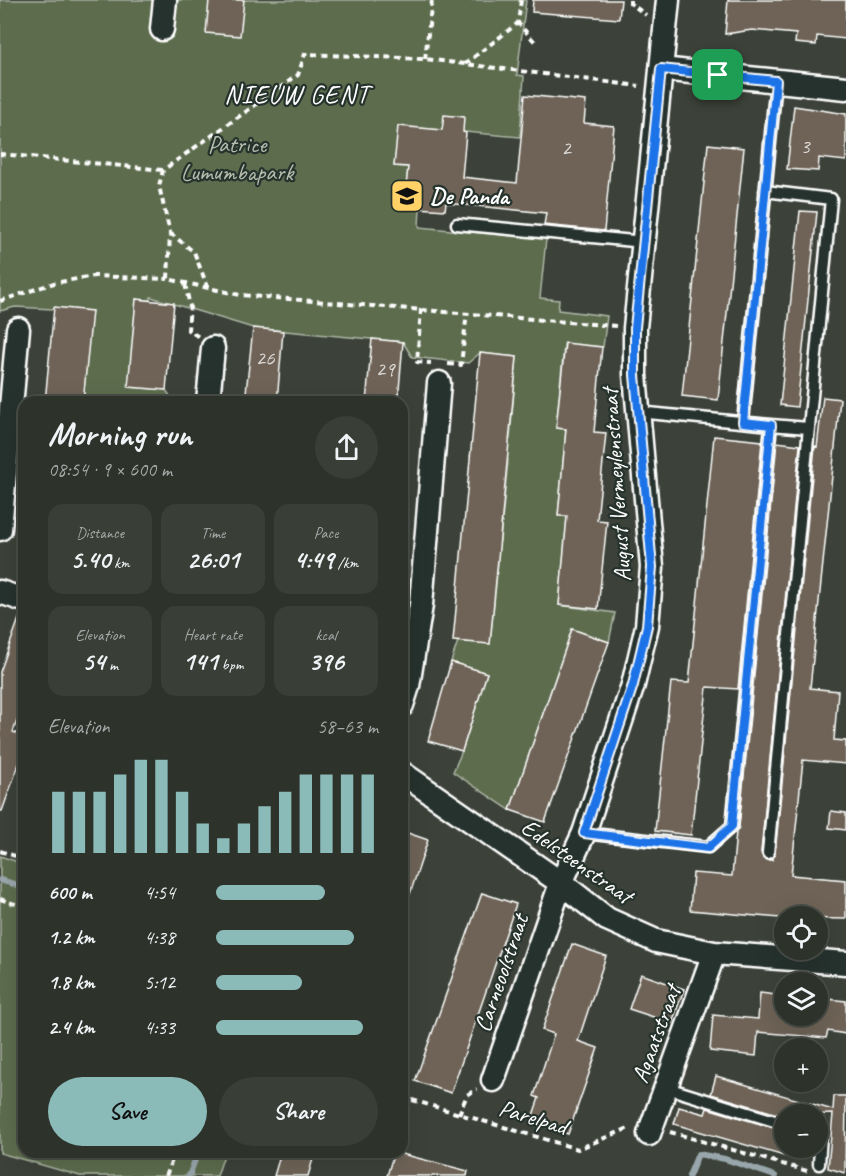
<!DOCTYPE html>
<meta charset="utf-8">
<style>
:root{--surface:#2d322b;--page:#393e37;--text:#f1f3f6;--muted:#a7aaa9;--line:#484d47;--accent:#8bbbb9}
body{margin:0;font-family:Caveat,sans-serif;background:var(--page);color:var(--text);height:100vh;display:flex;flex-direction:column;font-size:22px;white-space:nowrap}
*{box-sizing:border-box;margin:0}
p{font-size:20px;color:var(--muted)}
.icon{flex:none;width:33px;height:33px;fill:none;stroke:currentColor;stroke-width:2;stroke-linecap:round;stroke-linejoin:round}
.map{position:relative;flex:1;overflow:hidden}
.side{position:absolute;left:18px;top:396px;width:390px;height:762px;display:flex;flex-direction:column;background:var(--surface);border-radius:18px;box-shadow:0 6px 24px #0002,0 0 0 2px var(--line)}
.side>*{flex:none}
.buttons{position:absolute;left:774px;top:906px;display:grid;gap:12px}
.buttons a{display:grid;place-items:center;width:54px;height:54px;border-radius:50%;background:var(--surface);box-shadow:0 6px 24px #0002,0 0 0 2px var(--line);font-size:30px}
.pin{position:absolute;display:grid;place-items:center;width:51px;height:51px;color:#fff;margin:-26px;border-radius:12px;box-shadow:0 3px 9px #0006}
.round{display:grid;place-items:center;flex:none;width:63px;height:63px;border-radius:32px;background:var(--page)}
.overview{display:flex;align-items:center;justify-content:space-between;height:102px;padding:0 30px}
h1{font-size:33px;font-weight:700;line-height:45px}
.stats{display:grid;grid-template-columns:repeat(3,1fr);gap:9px;height:102px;padding:6px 30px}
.stats div{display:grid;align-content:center;border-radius:15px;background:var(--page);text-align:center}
.stats b{font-size:26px;font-weight:700}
.stats small{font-size:16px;font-weight:400}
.stats p{font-size:16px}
.chart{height:168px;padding:12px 30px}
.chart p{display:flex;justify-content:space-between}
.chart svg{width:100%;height:108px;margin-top:6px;stroke:var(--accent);stroke-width:6}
.action{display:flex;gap:12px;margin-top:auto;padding:12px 30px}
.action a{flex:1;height:69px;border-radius:36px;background:var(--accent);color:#111;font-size:24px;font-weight:700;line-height:69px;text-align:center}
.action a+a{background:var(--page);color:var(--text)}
ul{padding:0 30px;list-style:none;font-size:20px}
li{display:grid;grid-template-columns:96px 72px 1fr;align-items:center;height:45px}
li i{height:15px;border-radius:8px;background:var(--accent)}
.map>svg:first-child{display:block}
.green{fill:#5c6c4e;stroke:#aeb6a6;stroke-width:1.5}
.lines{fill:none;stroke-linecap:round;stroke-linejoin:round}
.stream{stroke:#99a7ac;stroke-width:6}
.building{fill:#6e6456;stroke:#fff;stroke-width:1.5}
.service-casing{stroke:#fff;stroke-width:15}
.minor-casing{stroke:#fff;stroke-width:27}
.path{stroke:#fff;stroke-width:4;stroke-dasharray:6 4.5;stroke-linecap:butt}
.service{stroke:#26332d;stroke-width:10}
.minor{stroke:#26332d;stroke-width:22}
.route-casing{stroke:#fff;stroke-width:12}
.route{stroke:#1a73e8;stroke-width:8}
.labels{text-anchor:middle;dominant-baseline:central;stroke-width:4.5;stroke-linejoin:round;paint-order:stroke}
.number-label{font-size:21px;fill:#dbd8d5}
.park-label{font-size:24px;fill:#b6bdaf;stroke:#26332d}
.poi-label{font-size:24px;font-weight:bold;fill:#fff;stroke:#26332d;text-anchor:start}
.street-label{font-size:24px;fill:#fff;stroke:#26332d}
.neighbourhood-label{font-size:26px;letter-spacing:1.5px;fill:#fff;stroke:#26332d}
</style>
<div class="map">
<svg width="846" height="1176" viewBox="0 0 846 1176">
<rect width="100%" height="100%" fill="#3c4239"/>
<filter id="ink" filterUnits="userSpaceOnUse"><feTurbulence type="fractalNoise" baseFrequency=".0167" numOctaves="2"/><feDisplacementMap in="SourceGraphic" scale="12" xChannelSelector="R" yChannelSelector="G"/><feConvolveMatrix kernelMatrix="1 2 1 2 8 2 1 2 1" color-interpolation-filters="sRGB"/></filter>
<g filter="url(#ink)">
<!-- green -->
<path class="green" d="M0,0H526L517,75L524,76L520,137L399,126L394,166L408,167L404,206L420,208L419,227L546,239L540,298L559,300L558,310L607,316L603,347L564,344L556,428L566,429L558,515L567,517L559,605L615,613L609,642L572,629L510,810L453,772L462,751L487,673L451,662L458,641L490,644L498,563L461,559L467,538L500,541L508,460L470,456L477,436L510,439L517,357L480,353L468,363L412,357L403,342L253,328L151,297L150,300L136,299L129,387L166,390L174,402H83L91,311L15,307L0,311Z
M0,856L24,864V1152H225L217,1176H80L0,1153Z"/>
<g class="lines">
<!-- stream -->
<path class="stream" d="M0,880L24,887
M189,1176L198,1152
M689,1176L698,1154L725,1159L775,1176"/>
</g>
<!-- building -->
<path class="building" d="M209,0H244L240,36L206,33Z
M533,0H621L619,19L532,12Z
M728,0H846V39L817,36L816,45L795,43L796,34L752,30L725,34Z
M525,95L586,101L584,123L614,126L604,231L544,225L546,213L446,203L445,210L404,207L408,167L394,166L398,126L442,130L444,115L464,117L463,132L466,133L462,177L517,183Z
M794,106L846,114V161L819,158L818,171L787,169Z
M708,144L744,148L718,400L682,396Z
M800,211L817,212L797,407L780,405Z
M136,299L174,303L166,390L128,387Z
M54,307L92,311L83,402H45Z
M253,328L283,331L277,402H245Z
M372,339L403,342L398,402H366Z
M565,343L602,347L594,432L606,433L597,520L607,521L598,609L559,605L567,516H558L566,429L556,428Z
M480,353L517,357L490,644L453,641Z
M823,397L840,399L810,688L838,691L834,740L846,741V764L803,760L791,875L846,880V919L780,918L690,910L693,873L732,876L736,832L739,827L777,442L800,445L761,852L767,860H772L775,854L815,446L817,447Z
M714,436L762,441L738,689L707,687L691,835L655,831L671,682L689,683Z
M21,613H24V701L13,732L24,736V750L2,811H0V672Z
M572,629L609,642L545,822L510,810Z
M451,662L487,673L462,751L428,741Z
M831,811L846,813V830L829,828Z
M402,831L428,840L405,909H402Z
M482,893L516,904L451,1093L415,1081Z
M572,944L606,956L578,1041L598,1048L568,1134L531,1121L539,1098L534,1096L554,1034L542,1030Z
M641,974L684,989L672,1023L629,1009Z
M760,993L784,996V1016H818V998L846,1001V1034L828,1031L826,1038L758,1032L756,1056L710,1051L713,1015L758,1019Z
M716,1076L833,1110L834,1096H846L845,1173L828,1168L833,1114L784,1116L711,1094Z
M679,1107L705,1114L707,1108L784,1131V1156L674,1124Z
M281,1152H315L308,1176H274Z
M394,1152L468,1171L467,1176H387Z"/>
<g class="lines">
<!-- service casing -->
<g class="service-casing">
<path id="service" d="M765,191L831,199L768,853
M457,224L644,242
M743,422L776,81
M771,425L808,428
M584,833L708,847L732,826L771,425L638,412
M664,1087L784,1124
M818,1134L821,1135L819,1164"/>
</g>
<!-- minor casing -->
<g class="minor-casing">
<path id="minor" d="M162,29L165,0
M661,69L846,88
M208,402L213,348
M0,529L18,329
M0,592L24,600
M402,705L408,686L421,605L439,383
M402,773L561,883L607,919L656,941L714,953L846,963
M493,1080L561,883L584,833L633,685L647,626L652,567L635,375V328L668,0
M649,1134L714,953"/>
</g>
<!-- path -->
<path class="path" d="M521,0L518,23L535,42
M630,0V3L646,15
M425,59L432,0
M465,64L518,23
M0,154L163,170
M170,233L194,252L208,288
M185,284L190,306L188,330L199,337
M0,301L54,283L94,276L168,279
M421,309L417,362L431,363
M616,326L240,295L168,279L170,233L159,186L163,170L298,75L305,54L425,59L639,86
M448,364L461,365L467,312
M0,851L24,859
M0,899L24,907
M402,1097L578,1149L629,1128
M459,1114L467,1095L477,1089
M670,1132L807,1171
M166,1176L175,1152"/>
<!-- service -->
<use href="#service" class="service"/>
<!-- minor -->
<use href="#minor" class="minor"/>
</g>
</g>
<g class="lines" filter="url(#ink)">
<!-- route casing -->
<g class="route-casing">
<path id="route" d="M661,69L776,81L743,422L771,425L732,826L708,848L584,833L633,685L647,626L652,567L635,375V328Z"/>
</g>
<!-- route -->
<use href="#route" class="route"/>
</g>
<!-- icons -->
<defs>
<g id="school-square" transform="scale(1.725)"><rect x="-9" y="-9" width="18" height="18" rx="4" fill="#ffd166" stroke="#26332d"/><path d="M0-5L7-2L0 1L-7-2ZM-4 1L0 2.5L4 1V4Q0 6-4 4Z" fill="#111"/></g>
</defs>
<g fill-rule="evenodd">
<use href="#school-square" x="407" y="196"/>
</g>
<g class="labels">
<!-- number labels -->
<g class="number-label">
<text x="805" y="146">3</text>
<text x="566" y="148">2</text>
<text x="265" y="358">26</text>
<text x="385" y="369">29</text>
</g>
<!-- park labels -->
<g class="park-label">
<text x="237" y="144">Patrice<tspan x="237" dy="28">Lumumbapark</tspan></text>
</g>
<!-- poi labels -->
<g class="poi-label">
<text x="430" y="196">De Panda</text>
</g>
<!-- street labels -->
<g class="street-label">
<text transform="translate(616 485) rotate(-94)">August Vermeylenstraat</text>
<text transform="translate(577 861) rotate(35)">Edelsteenstraat</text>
<text transform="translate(501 973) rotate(-71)">Carneoolstraat</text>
<text transform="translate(656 1034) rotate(-70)">Agaatstraat</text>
<text transform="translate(533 1117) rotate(17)">Parelpad</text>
</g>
<!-- neighbourhood labels -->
<g class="neighbourhood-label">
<text x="297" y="94">NIEUW GENT</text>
</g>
</g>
</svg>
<div class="buttons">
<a><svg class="icon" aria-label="locate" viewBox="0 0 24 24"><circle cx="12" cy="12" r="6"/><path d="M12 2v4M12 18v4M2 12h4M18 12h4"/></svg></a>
<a><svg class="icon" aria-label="layers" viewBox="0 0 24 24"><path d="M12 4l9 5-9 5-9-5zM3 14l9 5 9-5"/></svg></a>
<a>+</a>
<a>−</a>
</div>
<div class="pin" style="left:718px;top:75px;background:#1e9e55"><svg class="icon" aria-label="arrive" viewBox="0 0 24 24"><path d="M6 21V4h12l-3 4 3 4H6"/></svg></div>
<section class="side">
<div class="overview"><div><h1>Morning run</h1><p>08:54 · 9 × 600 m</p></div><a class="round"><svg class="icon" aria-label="share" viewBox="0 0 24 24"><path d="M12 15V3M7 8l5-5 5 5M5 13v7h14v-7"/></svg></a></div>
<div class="stats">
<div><p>Distance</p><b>5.40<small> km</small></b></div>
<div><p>Time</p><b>26:01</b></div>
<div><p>Pace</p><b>4:49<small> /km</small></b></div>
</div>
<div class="stats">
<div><p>Elevation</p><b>54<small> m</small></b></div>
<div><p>Heart rate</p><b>141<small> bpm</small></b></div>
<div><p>kcal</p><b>396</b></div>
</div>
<div class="chart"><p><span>Elevation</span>58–63 m</p>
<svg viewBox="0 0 160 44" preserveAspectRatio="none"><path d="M5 44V19M15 44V19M25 44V19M35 44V12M45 44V6M55 44V6M65 44V19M75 44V32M85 44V38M95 44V32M105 44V25M115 44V19M125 44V12M135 44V12M145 44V12M155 44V12"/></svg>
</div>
<ul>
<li><b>600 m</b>4:54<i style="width:67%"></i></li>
<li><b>1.2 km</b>4:38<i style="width:85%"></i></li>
<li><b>1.8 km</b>5:12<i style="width:53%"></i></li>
<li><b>2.4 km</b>4:33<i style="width:91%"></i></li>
</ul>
<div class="action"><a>Save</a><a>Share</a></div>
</section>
</div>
